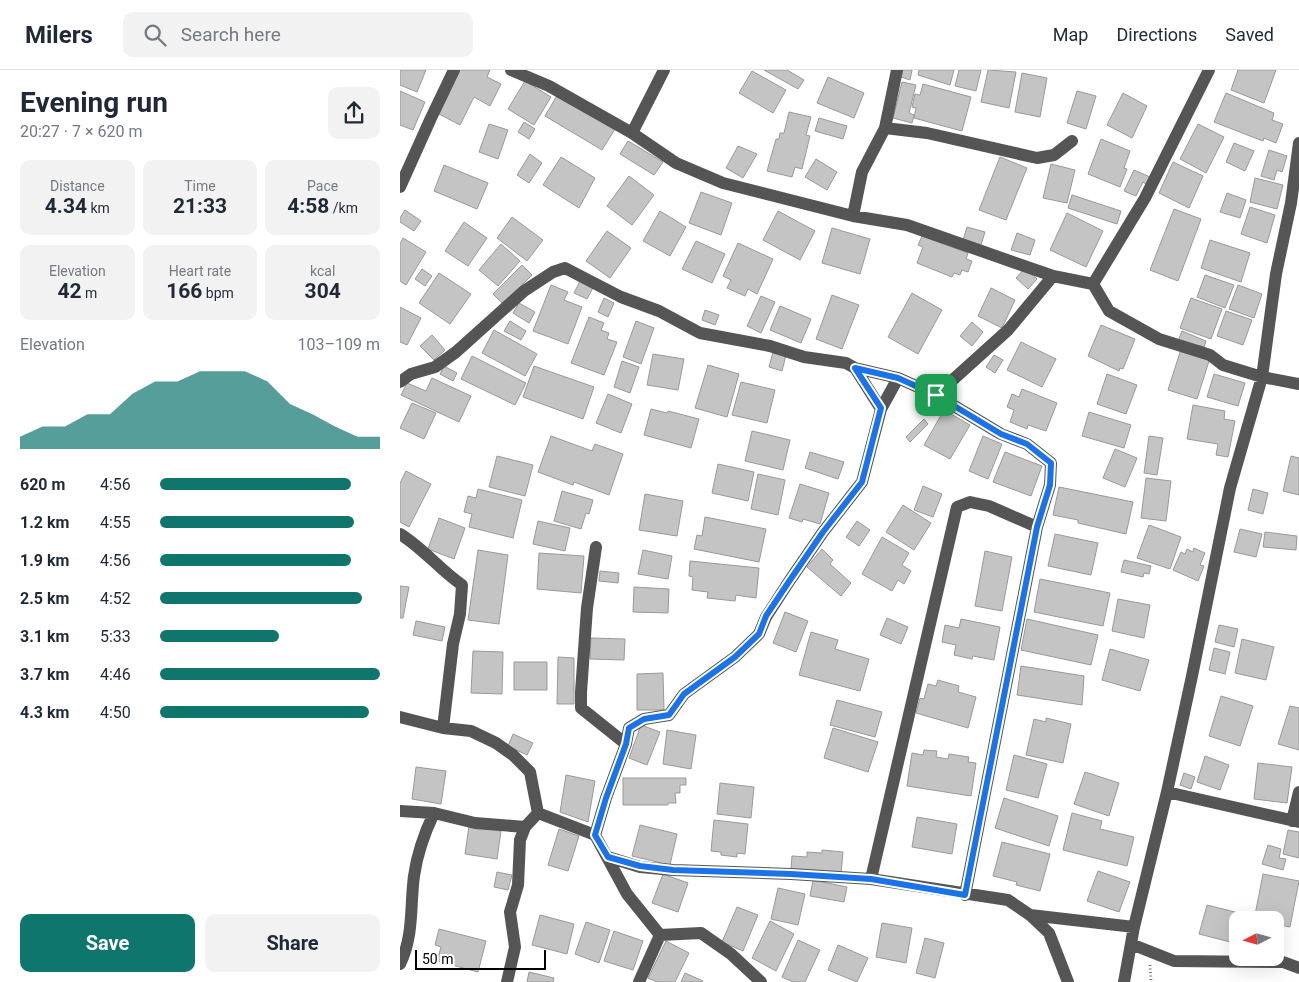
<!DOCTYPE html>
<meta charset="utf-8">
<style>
:root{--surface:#fff;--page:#f2f2f3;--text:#1f2937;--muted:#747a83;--line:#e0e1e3;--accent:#0f766e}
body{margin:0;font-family:Roboto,sans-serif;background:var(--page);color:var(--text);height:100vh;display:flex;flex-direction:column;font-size:19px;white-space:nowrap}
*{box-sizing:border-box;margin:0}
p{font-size:16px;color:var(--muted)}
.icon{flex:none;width:28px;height:28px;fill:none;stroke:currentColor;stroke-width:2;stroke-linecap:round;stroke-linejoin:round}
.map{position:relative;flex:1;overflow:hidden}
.drawer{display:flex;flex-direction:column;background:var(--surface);width:400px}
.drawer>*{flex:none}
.needle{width:32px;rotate:264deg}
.fabs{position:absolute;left:829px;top:841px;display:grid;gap:10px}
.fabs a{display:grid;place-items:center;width:55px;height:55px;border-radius:10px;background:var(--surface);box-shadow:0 5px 20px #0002;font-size:25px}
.scale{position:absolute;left:15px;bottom:12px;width:131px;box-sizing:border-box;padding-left:5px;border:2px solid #000;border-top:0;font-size:14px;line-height:18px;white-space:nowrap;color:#000;-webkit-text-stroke:4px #fff;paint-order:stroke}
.pin{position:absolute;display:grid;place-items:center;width:42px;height:42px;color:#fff;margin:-21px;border-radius:10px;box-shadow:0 2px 8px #0006}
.round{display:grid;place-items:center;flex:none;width:52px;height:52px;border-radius:10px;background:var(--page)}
.head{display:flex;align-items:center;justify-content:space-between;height:85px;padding:0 20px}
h1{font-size:28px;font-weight:700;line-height:38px}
.figures{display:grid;grid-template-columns:repeat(3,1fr);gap:8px;height:85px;padding:5px 20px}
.figures div{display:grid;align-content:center;border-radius:10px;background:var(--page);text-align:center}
.figures b{font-size:21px;font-weight:700}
.figures small{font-size:14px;font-weight:400}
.figures p{font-size:14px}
.chart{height:140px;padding:10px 20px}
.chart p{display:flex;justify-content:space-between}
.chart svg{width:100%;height:90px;margin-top:5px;fill:var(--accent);opacity:.7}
.primary-button{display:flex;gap:10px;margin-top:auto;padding:10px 20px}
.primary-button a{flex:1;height:58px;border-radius:10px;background:var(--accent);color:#fff;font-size:20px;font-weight:700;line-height:58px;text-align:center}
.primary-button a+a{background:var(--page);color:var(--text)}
ul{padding:0 20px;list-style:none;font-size:16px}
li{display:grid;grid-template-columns:80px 60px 1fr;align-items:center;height:38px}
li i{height:12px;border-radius:6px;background:var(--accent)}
header{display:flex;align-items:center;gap:30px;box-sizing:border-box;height:70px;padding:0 25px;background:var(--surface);border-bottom:1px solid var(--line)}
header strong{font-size:24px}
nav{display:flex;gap:28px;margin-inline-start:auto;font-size:18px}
.search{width:350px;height:45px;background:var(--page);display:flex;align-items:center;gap:12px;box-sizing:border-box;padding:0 18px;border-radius:10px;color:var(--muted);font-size:19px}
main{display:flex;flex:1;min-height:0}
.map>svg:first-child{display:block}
.building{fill:#c4c4c4;stroke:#999}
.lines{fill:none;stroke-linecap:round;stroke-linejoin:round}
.path{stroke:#777;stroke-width:3;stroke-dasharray:1 2.5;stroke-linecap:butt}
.minor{stroke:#555;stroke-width:12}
.route-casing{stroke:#fff;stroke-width:10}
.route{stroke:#1a73e8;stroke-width:6}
</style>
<header>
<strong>Milers</strong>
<div class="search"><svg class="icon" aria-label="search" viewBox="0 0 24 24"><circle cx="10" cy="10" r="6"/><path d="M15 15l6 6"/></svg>Search here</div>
<nav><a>Map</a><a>Directions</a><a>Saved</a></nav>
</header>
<main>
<section class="drawer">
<div class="head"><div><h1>Evening run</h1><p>20:27 · 7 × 620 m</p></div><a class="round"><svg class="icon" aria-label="share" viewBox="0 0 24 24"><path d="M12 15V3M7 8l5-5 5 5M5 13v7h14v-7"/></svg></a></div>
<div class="figures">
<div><p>Distance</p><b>4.34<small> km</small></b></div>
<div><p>Time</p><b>21:33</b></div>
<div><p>Pace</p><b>4:58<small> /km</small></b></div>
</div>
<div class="figures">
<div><p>Elevation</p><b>42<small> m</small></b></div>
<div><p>Heart rate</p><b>166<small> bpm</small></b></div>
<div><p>kcal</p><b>304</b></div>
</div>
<div class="chart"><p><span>Elevation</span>103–109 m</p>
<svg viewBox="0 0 160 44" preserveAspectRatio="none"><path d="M0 44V38L10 33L20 33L30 27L40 27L50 17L60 11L70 11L80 6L90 6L100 6L110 11L120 22L130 27L140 33L150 38L160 38V44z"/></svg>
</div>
<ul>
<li><b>620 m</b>4:56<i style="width:87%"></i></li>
<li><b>1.2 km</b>4:55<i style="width:88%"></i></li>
<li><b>1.9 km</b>4:56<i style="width:87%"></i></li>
<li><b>2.5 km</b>4:52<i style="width:92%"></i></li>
<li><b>3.1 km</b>5:33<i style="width:54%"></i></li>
<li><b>3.7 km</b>4:46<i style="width:100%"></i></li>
<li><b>4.3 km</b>4:50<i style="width:95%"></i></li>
</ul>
<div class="primary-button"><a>Save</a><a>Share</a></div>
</section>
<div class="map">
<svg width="899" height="912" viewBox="0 0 899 912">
<rect width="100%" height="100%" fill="#fff"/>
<!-- building -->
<path class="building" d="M0,0H26L17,22L0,15Z
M60,0H90L87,7L101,14L90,36L74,27L60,55L39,44Z
M364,0H387L404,10L398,19Z
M503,0H512L510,10L501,7Z
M519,0H554L550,15L518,5Z
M559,0H581L576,21L555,16Z
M588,0L616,2L609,38L581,32Z
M838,0H876L864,33L831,20Z
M352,1L386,20L373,43L339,23Z
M622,3L647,8L640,47L615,42Z
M428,7L464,23L454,48L417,33Z
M125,11L151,27L134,55L108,39Z
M502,12L516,15L509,43L514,45L512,53L493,48Z
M523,14L571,27L562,61L514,48L516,38L512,37L515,24L520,25Z
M0,21L25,32L13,60L0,55Z
M677,21L696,26L686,59L667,53Z
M723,23L747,36L732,68L707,55Z
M826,23L874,43L872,50L883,54L876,73L864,68L863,71L814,52Z
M158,24L215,59L202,80L145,46Z
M389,42L411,47L406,65L410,66L402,99L395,97L392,107L367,101L376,69H379L380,63H384Z
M419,48L447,56L443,69L415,61Z
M124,52L135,59L129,69L118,62Z
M89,54L108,60L98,89L79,82Z
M798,54L824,67L806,103L780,89Z
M701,69L730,81L724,98L727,99L720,117L688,104Z
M228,71L263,92L254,105L220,84Z
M834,73L854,81L845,101L826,92Z
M338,76L357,84L343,108L326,98Z
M869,80L887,86L882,102L877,100L874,110L861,106Z
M130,84L142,93L129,113L117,105Z
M161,87L195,108L179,138L143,115Z
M600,87L627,98L606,150L579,140Z
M416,89L437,102L427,120L405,107Z
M773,92L803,106L789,138L759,123Z
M651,94L675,100L667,133L643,128Z
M44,95L88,113L77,139L34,121Z
M734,100L750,107L746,114L743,112L736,126L724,121Z
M229,106L254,125L232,155L207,136Z
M855,108L883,115L877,139L850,132Z
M301,122L332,133L321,165L289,153Z
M827,123L846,130L840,148L820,142Z
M672,125L721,141L717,154L668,138Z
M850,137L875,145L867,173L841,164Z
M774,139L801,149L778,211L750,200Z
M5,140L21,151L14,161L0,152V148Z
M260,141L286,157L270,186L243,171Z
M378,141L415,161L400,190L363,170Z
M667,143L703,161L686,197L650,180Z
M112,147L143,170L127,191L97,168Z
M64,152L87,168L68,196L45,181Z
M567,157L585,162L581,175L563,170Z
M432,158L470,169L460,204L422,193Z
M207,161L231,178L210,208L186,191Z
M617,163L635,170L630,185L611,180Z
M522,166L568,183L566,189L572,191L568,202L562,200L560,205L554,203L552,207L517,193L523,177L518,175Z
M3,168L26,182L6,215L0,211V174Z
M810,170L850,183L841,212L801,198Z
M296,171L325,184L312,213L282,199Z
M338,173L373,189L357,224L348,219L345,226L327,218L331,210L323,206Z
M101,174L120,191L98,216L79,200Z
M122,195L132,205L103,234L93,224Z
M625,198L637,209L628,219L616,208Z
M22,199L32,206L25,216L15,209Z
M39,203L71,224L50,254L19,233Z
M805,205L834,215L825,238L797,227Z
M181,209L194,216L187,229L174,223Z
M151,215L168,222L164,230L182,237L168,274L133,261Z
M838,215L862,224L854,248L829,239Z
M591,218L615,230L602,258L578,246Z
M512,223L542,240L518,284L488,267Z
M432,225L459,235L442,279L416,269Z
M361,226L375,232L361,263L347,256Z
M204,228L214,233L208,247L198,242Z
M791,228L822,239L811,269L780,258Z
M119,233L135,242L129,253L113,243Z
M380,236L411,249L401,273L370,260Z
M0,237L21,248L7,275L0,272Z
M305,240L319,245L315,255L302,250Z
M826,241L852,250L843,275L817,266Z
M189,247L204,253L201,260L209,263L207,269L217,272L204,305L171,293Z
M110,251L126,261L121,270L104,261Z
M236,251L254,258L241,294L223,287Z
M572,252L583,262L572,276L560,266Z
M701,255L735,269L723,299L720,298L719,301L688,286Z
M94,260L137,284L125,306L82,283Z
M782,261L806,271L804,277L778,271Z
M32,265L45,280L34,290L20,276Z
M621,272L656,289L642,317L607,300Z
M781,279L810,288L797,329L768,320Z
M373,282L386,285L382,301L369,297Z
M253,284L284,289L278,320L247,315Z
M594,285L603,290L595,303L586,297Z
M72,286L126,313L115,335L61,309Z
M222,291L239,297L230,323L214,317Z
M308,295L339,304L327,347L295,338Z
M44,296L57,303L53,311L40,304Z
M134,296L194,317L183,349L123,327Z
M707,304L737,315L726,344L697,334Z
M814,304L845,313L838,336L807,327Z
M32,308L71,326L59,352L1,325L7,313L26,321Z
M341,312L375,320L367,353L332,345Z
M622,319L657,333L646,361L628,355L627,359L610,352L614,340L607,337L612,324L619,327Z
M208,324L232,334L221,363L196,353Z
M12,333L36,343L24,369L0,358Z
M793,335L825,341L824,349L835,351L828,387L816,385L818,374L787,369Z
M251,339L267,343L268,341L299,349L291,378L244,365Z
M544,340L570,355L550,389L524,375Z
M689,342L731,355L724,378L682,366Z
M524,349L528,354L510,372L506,367Z
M352,361L390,370L383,400L345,391Z
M151,366L192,381L195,374L223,384L209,425L174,412L173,415L138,402Z
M583,366L602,374L588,409L569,401Z
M749,366L763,368L757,405L744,403Z
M715,379L737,388L725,417L703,408Z
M410,382L444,392L438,409L405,398Z
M605,382L642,396L631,426L593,412Z
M97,386L133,395L125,426L89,417Z
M891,386L899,388V425L883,421Z
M318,394L354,402L348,431L312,423Z
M6,401L31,414L9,457L0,452V413Z
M358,404L385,410L378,445L351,439Z
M746,408L771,411L766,451L741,448Z
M400,414L429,423L420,454L403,449L402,452L389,448Z
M523,416L542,424L533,447L514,440Z
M659,417L733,432L726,464L678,453V450L653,445Z
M78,419L122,430L113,468L69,457L72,444L64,442L68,426L76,428Z
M853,419L868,423L863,444L848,440Z
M162,421L193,430L189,444L186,443L181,459L154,451Z
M245,424L283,431L277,466L239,460Z
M503,435L531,453L514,480L486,462Z
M305,447L366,459L359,492L294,479L297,465L302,466Z
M39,448L65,458L54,489L28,479Z
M138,451L170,458L165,481L133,474Z
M457,451L470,460L459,476L446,467Z
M749,455L781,467L770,499L737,488Z
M840,459L862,464L856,487L834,482Z
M865,462L897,466L896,480L863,477Z
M655,464L698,473L691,505L648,496Z
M482,467L509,483L502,495L511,501L504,514L498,510L492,521L462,504Z
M794,478L805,483L800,495L804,496L798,511L773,500L781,482L785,484L787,479L793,482Z
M422,479L433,490L430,494L451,513L441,526L407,497Z
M78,480L108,485L99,554L68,550Z
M243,480L272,486L268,509L238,504Z
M585,481L612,487L602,541L575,536Z
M139,483L184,486L181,523L137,519Z
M724,490L751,496L749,504L744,503L743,507L721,502Z
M290,491L359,498L356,528L336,525L335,531L307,528L308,522L292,520L293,507L289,506Z
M200,501L219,503L218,513L199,511Z
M640,509L710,523L703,556L634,542Z
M0,516L9,517L3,548H0Z
M234,517L269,519L268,543L233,542Z
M718,529L750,535L744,568L712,561Z
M385,542L408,551L396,582L373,573Z
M487,548L508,557L501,574L480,565Z
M561,549L600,557L594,590L573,586L572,589L554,585L556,575L542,572L545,555L559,558Z
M627,549L698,565L691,595L621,580Z
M16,551L45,557L42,571L13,565Z
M819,555L838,559L834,577L815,572Z
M411,562L438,570L435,579L469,589L460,621L399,605Z
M191,568L225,569L224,590L190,589Z
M842,569L874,577L866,610L835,603Z
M814,578L830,582L825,604L809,600Z
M710,579L749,590L740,621L702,610Z
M73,581L103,582L102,624L71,623Z
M158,587L174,588V634H157Z
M114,592H147V620H114Z
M621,596L684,606L682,635L617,625Z
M263,603L264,640H237V604Z
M538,610L559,616L558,622L576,627L568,658L516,643L520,628L524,629L528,614L536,616Z
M821,626L853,636L840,676L809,666Z
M437,630L482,642L475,667L430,655Z
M890,636L899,638V680L878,674Z
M646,648L671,654L663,693L626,685L634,649L646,652Z
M241,655L260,662L247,695L229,688Z
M433,658L478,672L468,702L424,688Z
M267,660L296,665L291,699L263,694Z
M113,664L133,673L127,685L108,676Z
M524,680L537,681L536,687L548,689L549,684L569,687L568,692L576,693L571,726L507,716L512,683L523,685Z
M614,685L647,694L638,728L606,720Z
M805,686L829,695L820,720L797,712Z
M858,693L892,697L887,733L854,729Z
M16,697L46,701L41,734L12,729Z
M685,702L719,713L709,746L674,734Z
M784,703L795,707L791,719L780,715Z
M166,705L195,711L188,752L160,742Z
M223,708H286V715H280V723H275L276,733H268V735H223Z
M320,713L354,717L351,748L317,744Z
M604,728L658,746L649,776L595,758Z
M672,743L702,751L700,759L734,767L727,796L663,780Z
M517,747L557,754L552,784L512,777Z
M314,750L348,754L345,784L337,783V787L321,785V782L311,781Z
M240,755L277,764L270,795L232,786Z
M69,756L101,761L97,789L65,784Z
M159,759L179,766L168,801L148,795Z
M888,760L899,762V788L883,784Z
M602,772L650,784L640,821L616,815L617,812L593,806Z
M868,775L881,779L879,788L886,789L883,800L862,794Z
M422,780L443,782L441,804L391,799L392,786L407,787V782L422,783Z
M698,801L730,812L719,842L687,831Z
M97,802L112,805L108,820L94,817Z
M263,804L288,813L278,842L252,833Z
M863,804L899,811L890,857L875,854V850H854Z
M413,810L447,817L444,832L410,826Z
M378,818L405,824L398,855L371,849Z
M807,835L851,846L850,850H838V874L799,864Z
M337,837L358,845L343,881L322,872Z
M140,845L174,854L167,884L132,875Z
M370,851L394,864L376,901L352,888Z
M186,852L210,860L199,893L175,884Z
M482,853L512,858L506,893L476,887Z
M39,859L86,871L78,902L37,891L41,877L35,875Z
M214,861L243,871L233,900L204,891Z
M525,868L544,873L535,908L516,903Z
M398,870L420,880L405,912H393L382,907Z
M266,871L289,883L275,912H257L248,908Z
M438,875L468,888L457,912L428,900Z
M129,902L154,908L153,912H127Z
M285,903L303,911L302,912H281Z"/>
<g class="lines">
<!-- path -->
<path class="path" d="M750,895L751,912"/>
<!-- minor -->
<path class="minor" d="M111,0L149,16L232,63L276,93L323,113L453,146L507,155L653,206L693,214L709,241L759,269L810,285L823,295L862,307L899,314
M485,58L527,63L637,88L654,85L672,71
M232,63L264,0
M0,117L31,48L54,0
M453,146L462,102L485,58L497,0
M693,214L745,128L809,0
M455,298L481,339
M0,312L11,304L35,297L56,282L124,221L153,202L165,198L221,227L259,241L300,263L370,276L404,287L446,293L455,298L498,308L536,325L608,260L653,206
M536,325L601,364L627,374L651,393L650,415L637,457L565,825
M0,464C23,478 40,500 62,515L60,544L53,574L43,658
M196,477L187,538L181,622V638L226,674
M0,647L43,658L71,661L96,673L113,685L130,702L138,743
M767,722L899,752
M0,741L34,743L75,753L125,757L138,743L195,765L227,824L260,865L301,863L331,884L361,912
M892,751L899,722
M195,765L206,728L226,674L229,658L244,649L269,645L284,624L335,587L359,564L366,547L390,510L423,462L462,412L481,339L498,308
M208,787L240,797L273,800L391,804L471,809L608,830L630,845L734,857
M471,809L557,437L570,432L589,436L637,457
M630,845L649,863L668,912
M731,874L774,891L883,892L899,898
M0,894C14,866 10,835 14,806C17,784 25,762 34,743
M107,912L115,877L110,842L118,815L120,770L125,757
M239,912L260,865
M724,912L734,857L767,722L792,606L830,418L862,307L876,204L891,133L899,73"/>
</g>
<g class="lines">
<!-- route casing -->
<g class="route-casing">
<path id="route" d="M455,298L498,308L536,325L601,364L627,374L651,393L650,415L637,457L565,825L471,809L391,804L273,800L240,796L208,787L195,765L206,728L226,674L229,658L244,649L269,645L284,624L335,587L359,564L366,546L390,510L423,462L462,412L481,338Z"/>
</g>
<!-- route -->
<use href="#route" class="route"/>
</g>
</svg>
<div class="fabs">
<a><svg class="needle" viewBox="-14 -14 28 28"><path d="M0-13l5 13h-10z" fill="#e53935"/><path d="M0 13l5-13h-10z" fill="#747a83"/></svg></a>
</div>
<div class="scale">50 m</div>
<div class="pin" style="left:536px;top:325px;background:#1e9e55"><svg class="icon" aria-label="arrive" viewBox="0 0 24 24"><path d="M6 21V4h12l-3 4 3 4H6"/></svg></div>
</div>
</main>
